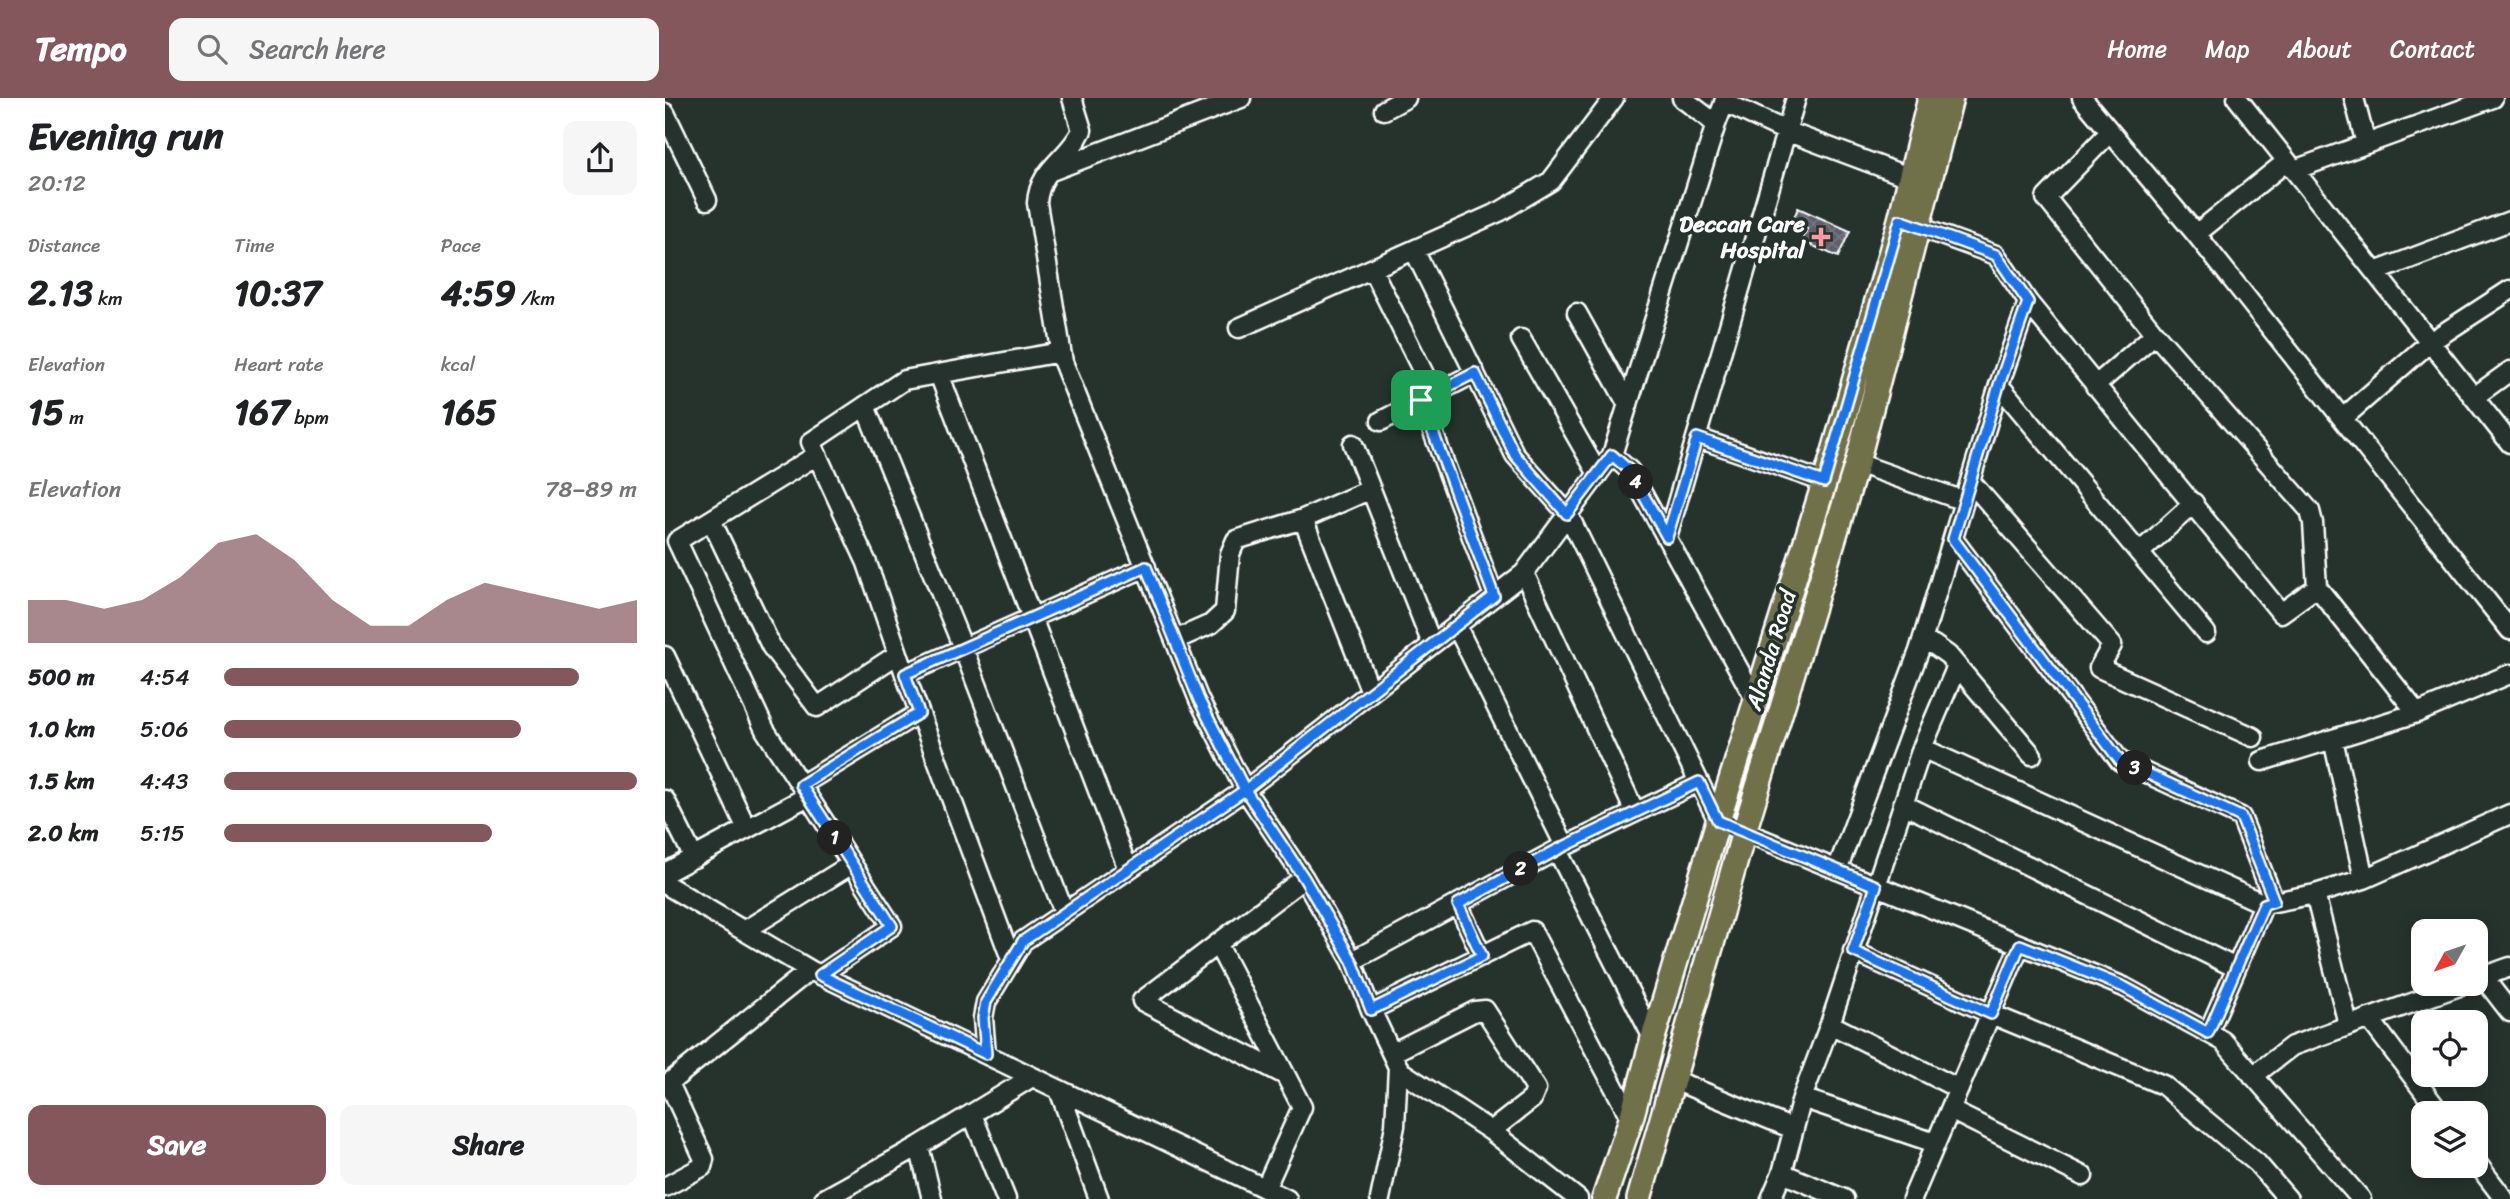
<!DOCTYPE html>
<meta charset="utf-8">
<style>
:root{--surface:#fff;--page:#f6f6f6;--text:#202124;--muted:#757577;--accent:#84575d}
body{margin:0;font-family:Sriracha,sans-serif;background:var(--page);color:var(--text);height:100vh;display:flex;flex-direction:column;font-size:26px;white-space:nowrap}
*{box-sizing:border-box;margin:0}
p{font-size:23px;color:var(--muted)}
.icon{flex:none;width:38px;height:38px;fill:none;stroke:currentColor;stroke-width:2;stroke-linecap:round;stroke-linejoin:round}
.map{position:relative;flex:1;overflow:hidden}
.panel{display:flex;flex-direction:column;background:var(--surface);width:665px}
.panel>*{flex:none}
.needle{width:46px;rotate:230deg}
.fabs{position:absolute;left:1746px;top:821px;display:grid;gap:14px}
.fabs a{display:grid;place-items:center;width:77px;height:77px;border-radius:14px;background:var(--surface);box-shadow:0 4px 18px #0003;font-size:35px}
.pin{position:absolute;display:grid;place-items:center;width:60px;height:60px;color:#fff;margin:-30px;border-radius:14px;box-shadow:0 4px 10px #0006}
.km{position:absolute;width:35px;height:35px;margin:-18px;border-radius:50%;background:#222;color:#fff;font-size:19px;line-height:35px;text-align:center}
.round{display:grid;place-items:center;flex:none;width:74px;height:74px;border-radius:14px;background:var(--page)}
.summary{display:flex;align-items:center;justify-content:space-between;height:119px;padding:0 28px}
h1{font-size:38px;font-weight:800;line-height:52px}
.figures{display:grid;grid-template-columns:repeat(3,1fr);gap:10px;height:119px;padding:7px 28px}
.figures div{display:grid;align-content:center}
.figures b{font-size:35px;font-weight:800}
.figures small{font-size:19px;font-weight:400}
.figures p{font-size:19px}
.chart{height:196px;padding:14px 28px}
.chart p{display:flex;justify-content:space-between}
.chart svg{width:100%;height:126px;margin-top:7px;fill:var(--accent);opacity:.7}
.primary-button{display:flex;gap:14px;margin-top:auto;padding:14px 28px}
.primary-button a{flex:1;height:80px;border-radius:14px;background:var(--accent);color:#fff;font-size:28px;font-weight:800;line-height:80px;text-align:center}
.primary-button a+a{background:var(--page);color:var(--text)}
ul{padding:0 28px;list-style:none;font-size:23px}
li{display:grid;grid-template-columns:112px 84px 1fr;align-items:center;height:52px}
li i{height:18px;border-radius:9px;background:var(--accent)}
header{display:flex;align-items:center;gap:42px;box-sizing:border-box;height:98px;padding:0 35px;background:var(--accent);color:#fff}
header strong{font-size:33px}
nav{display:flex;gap:38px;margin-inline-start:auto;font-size:24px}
.search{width:490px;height:63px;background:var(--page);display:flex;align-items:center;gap:18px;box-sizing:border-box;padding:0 24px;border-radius:14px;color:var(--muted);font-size:26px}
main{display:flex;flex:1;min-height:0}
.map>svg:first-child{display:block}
.building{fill:url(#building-cross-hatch);stroke:#fff;stroke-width:2}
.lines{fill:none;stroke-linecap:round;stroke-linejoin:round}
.minor-casing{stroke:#fff;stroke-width:23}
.major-casing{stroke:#fff;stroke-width:28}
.minor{stroke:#26332d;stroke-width:18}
.major{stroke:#70704a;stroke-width:23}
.route-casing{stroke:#fff;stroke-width:14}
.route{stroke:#1a73e8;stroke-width:9}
.poi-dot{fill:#ff9aa2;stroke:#26332d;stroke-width:2.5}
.labels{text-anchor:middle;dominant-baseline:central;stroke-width:7;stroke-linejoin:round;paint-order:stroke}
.poi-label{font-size:23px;font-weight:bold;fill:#fff;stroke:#26332d;text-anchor:end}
.street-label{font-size:23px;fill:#fff;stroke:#26332d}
</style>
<header>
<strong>Tempo</strong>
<div class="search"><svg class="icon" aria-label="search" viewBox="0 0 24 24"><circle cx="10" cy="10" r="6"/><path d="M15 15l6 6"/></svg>Search here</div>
<nav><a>Home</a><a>Map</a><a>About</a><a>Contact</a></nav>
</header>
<main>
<section class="panel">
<div class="summary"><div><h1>Evening run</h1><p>20:12</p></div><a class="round"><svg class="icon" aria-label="share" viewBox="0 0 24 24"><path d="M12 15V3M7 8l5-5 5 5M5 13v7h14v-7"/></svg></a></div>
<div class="figures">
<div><p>Distance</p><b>2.13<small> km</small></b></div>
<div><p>Time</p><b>10:37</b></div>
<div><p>Pace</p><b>4:59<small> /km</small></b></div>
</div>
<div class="figures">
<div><p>Elevation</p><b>15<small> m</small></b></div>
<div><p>Heart rate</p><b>167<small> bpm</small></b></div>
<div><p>kcal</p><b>165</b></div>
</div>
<div class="chart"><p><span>Elevation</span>78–89 m</p>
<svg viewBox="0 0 160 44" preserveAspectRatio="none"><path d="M0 44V29L10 29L20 32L30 29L40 21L50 9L60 6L70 15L80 29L90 38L100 38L110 29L120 23L130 26L140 29L150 32L160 29V44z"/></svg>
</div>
<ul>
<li><b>500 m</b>4:54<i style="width:86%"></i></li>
<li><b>1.0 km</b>5:06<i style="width:72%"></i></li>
<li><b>1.5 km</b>4:43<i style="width:100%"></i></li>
<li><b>2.0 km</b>5:15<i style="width:65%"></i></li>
</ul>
<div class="primary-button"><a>Save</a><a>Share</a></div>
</section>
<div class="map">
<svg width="1845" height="1101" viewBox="0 0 1845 1101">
<defs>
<pattern id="building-cross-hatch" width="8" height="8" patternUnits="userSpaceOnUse" patternTransform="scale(1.75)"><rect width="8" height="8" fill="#5e5f6c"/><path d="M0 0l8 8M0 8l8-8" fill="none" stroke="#767782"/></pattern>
</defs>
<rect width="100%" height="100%" fill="#26332d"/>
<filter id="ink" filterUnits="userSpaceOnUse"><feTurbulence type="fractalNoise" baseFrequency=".0143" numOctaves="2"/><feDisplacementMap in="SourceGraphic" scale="14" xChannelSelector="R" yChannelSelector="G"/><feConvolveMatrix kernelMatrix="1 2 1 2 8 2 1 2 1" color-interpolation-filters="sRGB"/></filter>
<g filter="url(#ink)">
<!-- building -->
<path class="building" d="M1133,110L1185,133L1173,159L1137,143L1142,131L1127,124Z"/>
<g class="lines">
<!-- minor casing -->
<g class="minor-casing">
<path id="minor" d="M407,0L417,32C404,61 374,70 372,105L398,264L534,602L580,692L639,780L687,863L706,912L733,969L737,974L826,1033L913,1101
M1017,0L1051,26
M1417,0L1531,136L1845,532
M1572,0L1845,345
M1689,0L1701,46
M1059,4L1121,33L1246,80
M719,12L741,0
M0,15L42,102
M1445,34L1381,100L1490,236L1645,413L1648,425L1652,489
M1629,72L1828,0
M386,73L576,0
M1531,136L1622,63
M749,152L850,357L903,416L1053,723L1459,889L1558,943L1696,1101
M707,171L769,296
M1710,174L1845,123
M1363,204L1616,515L1652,489L1752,615
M912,215L963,307
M574,230L836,113L886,83L949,0
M856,241L933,376
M396,254L239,282L146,344L202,465L240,576L481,469
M274,276L463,771
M1334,287L1541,535
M1430,288L1490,236
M1809,299L1845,273
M756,302L829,498
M200,308L298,550L399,814
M1678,320L1765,244L1845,192
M716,323L810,275
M1033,340L1159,384
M688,346L767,546
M152,357L46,422L106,548L152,609L233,556
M947,357L965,373L1090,601
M1192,365L1299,403
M1305,383L1447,547L1434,570L1588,639
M46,422L12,443L100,632L227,828L155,877
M1002,439L1131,0
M1288,441L1455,663L1576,719L1609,803
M1474,455L1529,405
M859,475L970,714
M791,527L900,748
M510,542L546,526L560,513L565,456L571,442L638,421
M1257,544L1269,547L1283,557L1367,657
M0,558L82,731
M240,576L346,861
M706,594L638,421L706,391
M1668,641L1699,781
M1257,650L1292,568
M1597,663L1752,615L1845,576
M136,687L254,615
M0,702L29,760
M1238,706L1571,870
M1172,772L1254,553L1334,287L1363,204L1331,157L1243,125
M0,775L143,698
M0,786L145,872L622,1101
M1650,796L1683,926
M793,806L817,858
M79,833L187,766
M553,847L637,1009L600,1091
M1188,853L1326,916L1498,987L1592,1065L1623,1101
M687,863L892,752
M1818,879L1845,914
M1811,881L1845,869
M706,912L867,833L966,1021
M1704,920L1775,1015
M1165,926L1294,991
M1543,935L1599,806
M988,940L892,752L1034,684
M727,955L810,913L820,912L871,991L867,1001L826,1033
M321,956L318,920L321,904L358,843L580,692L859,475L947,357L1051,26L1061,0
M620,977L477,903L639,780
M1588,978L1627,948L1800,886
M1009,982L1128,1031
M0,988L145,872
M394,992L434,1101
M1137,1000L1270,1045
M1285,1012L1418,1078
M307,1016L341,1101
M254,1048L267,1101
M1811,1064L1839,1101
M1117,1075L1179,1101
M0,1089L37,1069L39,1061L4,985
M159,1101L254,1048L367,979
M715,1101L730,1028L733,969
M1106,1101L1117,1075L1137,1000L1165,926L1257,650L1599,806L1650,796L1699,781L1845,716
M1247,1101L1355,847"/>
</g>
<!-- major casing -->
<g class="major-casing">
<path id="major" d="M939,1101L966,1021L988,940L1053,723L1168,357L1235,122L1265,0
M974,1101L1079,734L1192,365L1286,0"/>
</g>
<!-- minor -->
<use href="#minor" class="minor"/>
<!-- major -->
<use href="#major" class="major"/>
</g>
</g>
<g class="lines" filter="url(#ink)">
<!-- route casing -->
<g class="route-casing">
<path id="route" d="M756,302L829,498L580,692L534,602L481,469L240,576L254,615L136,687L227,828L155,877L321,956L318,920L321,904L358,843L580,692L639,780L687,863L706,912L817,858L793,806L892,752L1034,684L1053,723L1211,788L1188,853L1326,916L1355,847L1459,889L1543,935L1599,806L1609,803L1576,719L1455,663L1288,441L1334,287L1363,204L1331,157L1235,122L1159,384L1032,340L1002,439L965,373L947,357L902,416L850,357L810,275L756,302"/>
</g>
<!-- route -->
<use href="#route" class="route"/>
</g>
<!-- markers -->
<path class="poi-dot" d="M1152.5 128.5h7v7h7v7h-7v7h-7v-7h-7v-7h7z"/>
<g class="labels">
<!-- poi labels -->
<g class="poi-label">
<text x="1140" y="126">Deccan Care<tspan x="1140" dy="26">Hospital</tspan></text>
</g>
<!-- street labels -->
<g class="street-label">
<text transform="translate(1106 552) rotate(-73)">Alanda Road</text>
</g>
</g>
</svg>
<div class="fabs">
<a><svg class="needle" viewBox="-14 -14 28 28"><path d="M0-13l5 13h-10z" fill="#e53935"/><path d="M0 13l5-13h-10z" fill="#757577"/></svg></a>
<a><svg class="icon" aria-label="locate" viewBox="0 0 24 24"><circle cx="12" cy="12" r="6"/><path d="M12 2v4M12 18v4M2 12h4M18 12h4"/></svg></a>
<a><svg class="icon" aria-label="layers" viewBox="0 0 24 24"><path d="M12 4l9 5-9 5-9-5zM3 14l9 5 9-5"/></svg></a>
</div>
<div class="pin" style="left:756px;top:302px;background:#1e9e55"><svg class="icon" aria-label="arrive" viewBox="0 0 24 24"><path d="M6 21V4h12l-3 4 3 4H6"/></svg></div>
<b class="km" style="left:170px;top:740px">1</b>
<b class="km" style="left:856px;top:771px">2</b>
<b class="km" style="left:1470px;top:670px">3</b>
<b class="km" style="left:971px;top:384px">4</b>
</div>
</main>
